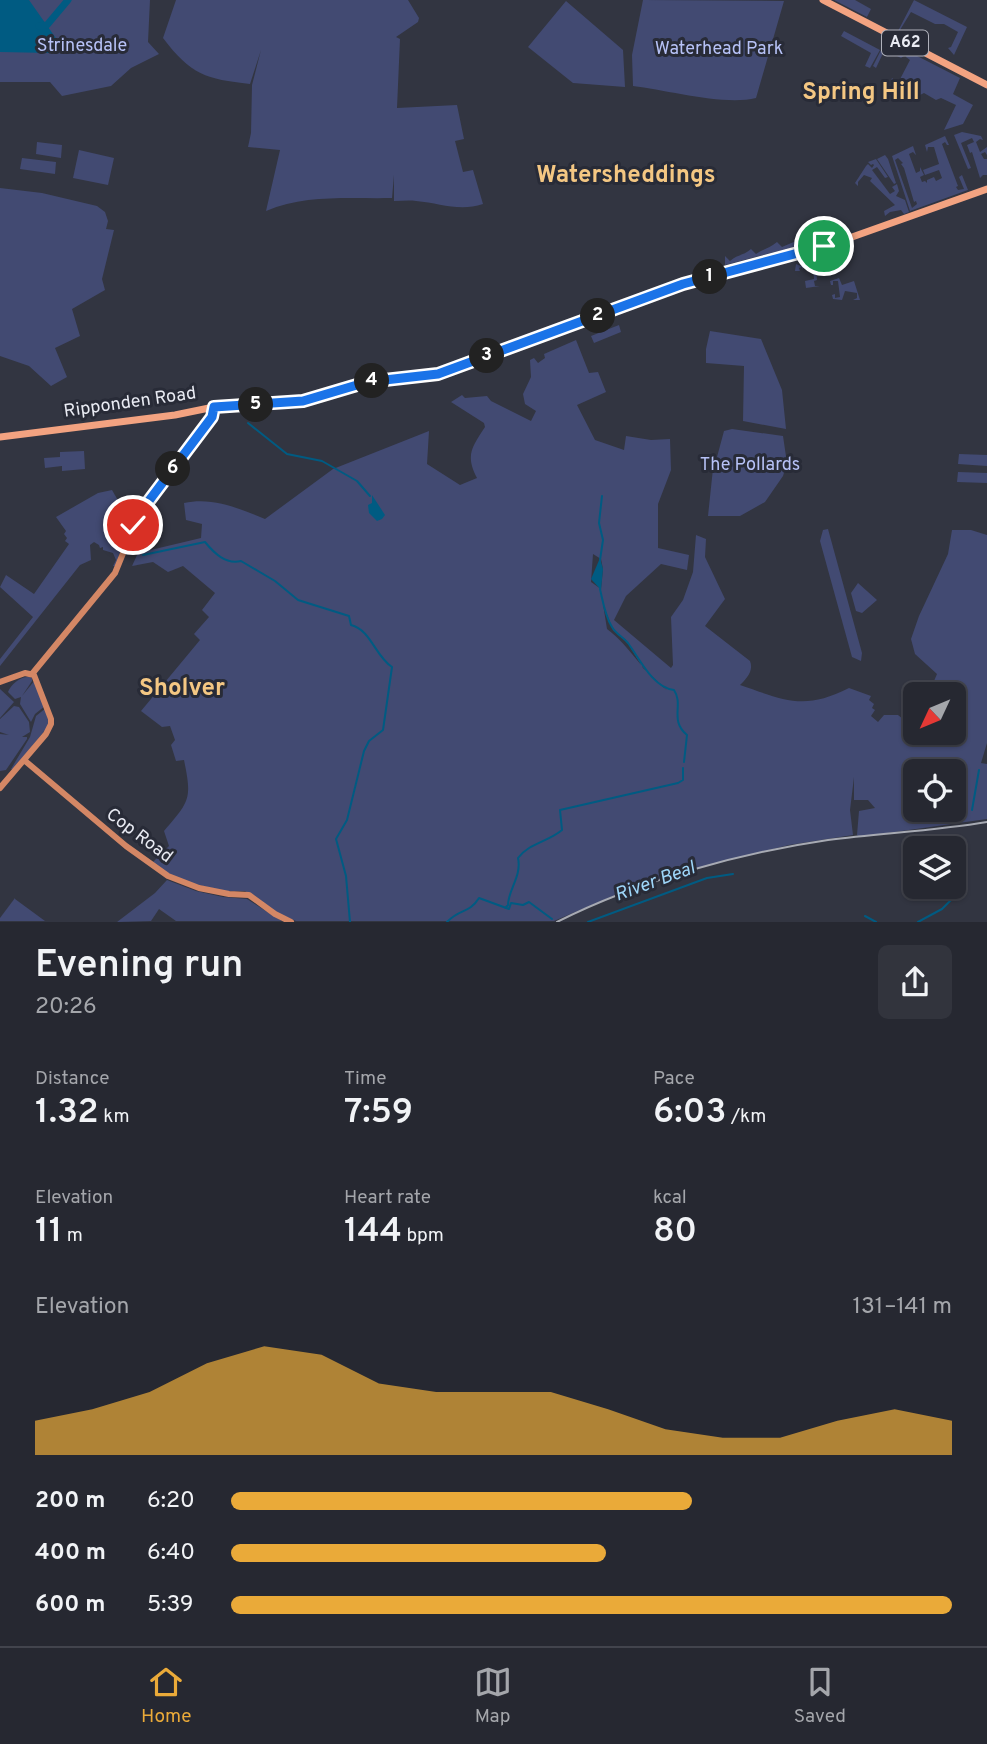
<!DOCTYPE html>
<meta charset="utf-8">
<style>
:root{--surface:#262831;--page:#32343d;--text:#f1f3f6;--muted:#a4a6ab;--line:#42444d;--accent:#eaaa39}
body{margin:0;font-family:Overpass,sans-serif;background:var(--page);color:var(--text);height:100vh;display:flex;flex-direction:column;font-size:26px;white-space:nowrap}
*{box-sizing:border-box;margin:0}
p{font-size:23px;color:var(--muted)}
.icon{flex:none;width:38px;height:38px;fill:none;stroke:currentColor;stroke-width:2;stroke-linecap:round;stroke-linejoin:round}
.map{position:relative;height:922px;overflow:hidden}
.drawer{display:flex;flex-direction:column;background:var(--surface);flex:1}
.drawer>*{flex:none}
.needle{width:46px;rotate:226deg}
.fabs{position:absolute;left:903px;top:682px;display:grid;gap:14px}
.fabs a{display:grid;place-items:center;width:63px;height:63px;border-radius:10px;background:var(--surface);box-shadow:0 2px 5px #0004,0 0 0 2px var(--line);font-size:35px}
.pin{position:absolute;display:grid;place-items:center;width:60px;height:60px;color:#fff;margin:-30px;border:4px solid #fff;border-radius:50%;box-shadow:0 2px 7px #0007}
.km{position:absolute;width:35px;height:35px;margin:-18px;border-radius:50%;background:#222;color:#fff;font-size:19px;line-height:35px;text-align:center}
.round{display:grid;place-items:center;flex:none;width:74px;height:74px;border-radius:10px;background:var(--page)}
.headline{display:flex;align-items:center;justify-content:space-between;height:119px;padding:0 35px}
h1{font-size:38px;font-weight:600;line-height:52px}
.metrics{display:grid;grid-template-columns:repeat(3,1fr);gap:10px;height:119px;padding:7px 35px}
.metrics div{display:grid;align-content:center}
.metrics b{font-size:35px;font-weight:600}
.metrics small{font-size:19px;font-weight:400}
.metrics p{font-size:19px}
.chart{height:196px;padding:14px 35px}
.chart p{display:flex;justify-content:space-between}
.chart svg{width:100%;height:126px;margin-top:7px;fill:var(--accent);opacity:.7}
ul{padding:0 35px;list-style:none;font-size:23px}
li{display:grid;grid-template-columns:112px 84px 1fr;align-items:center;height:52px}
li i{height:18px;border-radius:9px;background:var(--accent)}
.dock{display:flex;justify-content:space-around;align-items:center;height:98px;border-top:2px solid var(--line);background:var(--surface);font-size:19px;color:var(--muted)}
.dock a{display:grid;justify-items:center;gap:4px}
.dock .selected{color:var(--accent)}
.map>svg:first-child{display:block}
.green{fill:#424a72;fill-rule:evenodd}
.water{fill:#005b82}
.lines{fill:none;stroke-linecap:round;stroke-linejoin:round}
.stream{stroke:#005b82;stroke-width:2}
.river{stroke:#005b82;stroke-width:7}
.secondary{stroke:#d48765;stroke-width:6}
.primary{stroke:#f3a381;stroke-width:7}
.tram{stroke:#a7aab3;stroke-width:2}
.route-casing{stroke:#fff;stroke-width:14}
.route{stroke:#1a73e8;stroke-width:9}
.labels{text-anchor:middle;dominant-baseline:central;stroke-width:6;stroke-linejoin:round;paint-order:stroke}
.shield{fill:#282b37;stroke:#afb1bb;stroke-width:2}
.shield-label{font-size:16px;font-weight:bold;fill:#e9ebf3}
.park-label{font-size:18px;fill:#b7c2f7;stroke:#282b37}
.street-label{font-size:18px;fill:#e9ebf3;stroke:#282b37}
.water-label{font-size:19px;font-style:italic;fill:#9ed6f9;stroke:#282b37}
.district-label{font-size:24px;font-weight:bold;fill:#f4c783;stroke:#282b37}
</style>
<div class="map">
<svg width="987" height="922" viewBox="0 0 987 922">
<rect width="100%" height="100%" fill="#323541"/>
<!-- green -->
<path class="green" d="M0,0H150L148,42L159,54L131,68L111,86L62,96L50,82H0Z
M176,0H408L419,18L418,22L396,37L400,39L397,108L457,105L464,139L455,141L463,172L473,170L483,204C459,212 440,203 416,201C409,200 401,201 394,201V175L392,198C350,199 306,194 266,211L280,150L248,147L251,133L252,85L261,50L250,84C206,79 191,75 163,38Z
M643,0L784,1L756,98C724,106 667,90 633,86L632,55Z
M834,0H855L871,9L867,17Z
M914,0L967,27L954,55L948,48L951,47L958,32L944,24H935L911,12L900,30V34L897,33Z
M566,1L623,50L625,87L573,83L528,47Z
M844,31L880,50L870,68L865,66L871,53L841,36Z
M886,40L960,78L953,94L973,105L963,124L944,130L956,105L941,98L936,100L924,93L920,95L891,81L892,78L898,83L910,60L906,57L907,54L901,58L893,54L895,50L886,47L876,68L873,66Z
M962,132L981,136L983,140L980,139L976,142L980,152L987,147V155L985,152L981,154L984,159H987V175H983L980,178L972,152L970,153L967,145L974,142L972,138L961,143L971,168L968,169L954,135Z
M945,136L949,145H947L945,142L942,144L958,186L956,187L958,190L964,189L959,177L962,175L968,190L910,211L892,156L913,146L916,155L913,152L909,154L916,173L920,171V167L924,175L920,177L922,182L925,181L927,183V180L934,177L936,181L942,178L939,170L925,175L923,170L939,164L934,147H928L927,152L925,145ZM898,158L903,163L901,164L904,168L914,202L916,201L917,204L912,208L895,160Z
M37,142L62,145L61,158L36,154Z
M79,150L114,158L108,185L73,178Z
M885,155L888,159L896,183L894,184L877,159Z
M22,158L56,162L55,174L20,169Z
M876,159L888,177L885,178L877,167L872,170L890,194L895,191L892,187L897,184L899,191L896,196L905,200L909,212L904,214L901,210L890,212L885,216L884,211L895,205L870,181L872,178L864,175L858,182V186L855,183L866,166L868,164L872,168L874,165L873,164L871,165L868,162Z
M0,188L42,193L97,206L105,212L108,221L106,229L114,230L102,279L105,290L72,309L80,336L55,348L67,377L51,386L29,366L0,356Z
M803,234L807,239L811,236L813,242L725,265V256L730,261C736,255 745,255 751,249L756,254C763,249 770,248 777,242L782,247L796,241Z
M811,260L819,262V264L816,265L817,280L814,281L815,286H820L806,288L805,281L814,279L813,268L810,266L803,268V270L802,267L799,268L800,271H795L796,264L801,266L804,262L805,264L809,261L811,263Z
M839,278L842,285L854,281L860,300H853L857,298V293L845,291L842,300L833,299L832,295L835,294V298L840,297L838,281H833V285H831L830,281Z
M619,325L621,332L594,343L591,336Z
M710,331L761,339L782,390L786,429L743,421L744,366L706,363V349Z
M576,340L589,373L598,372L606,392L577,405L595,440L624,450L626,436L651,440L670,439L671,470L658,504V548L689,555L687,570L661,564L626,596L614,620L671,668L673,665L671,617L683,600L693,572L696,535L706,539L705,557L725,599L705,626L750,661C754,671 746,679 740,685C784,700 804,711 849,688L871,696L869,700L874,704L872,708L875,710L871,716L878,722L884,715H898L909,724L915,717V733H954V695H928L937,674L915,654L911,639L919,616L948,554L952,530H971L987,535V743L981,763L987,764V819L859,837L857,835L859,811L875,808L868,800H854V777L850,810L853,835L789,845L705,866L620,893L554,921H296L275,912L245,891H222L180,880L151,864L169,846L164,831C190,801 192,799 184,760L176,761L171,745L175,740L170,726L162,727L141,711L200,640L194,634L209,617L202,610L215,593L183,566L168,572L153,562L132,566L138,553L201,538L202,524L186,520L184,503C213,497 238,508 265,519L333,469L429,431L427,464L460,485L477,478C465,455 472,447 485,427L484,423L451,402L462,395L465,398L487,396L491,401L531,421L536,411L525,404L523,394L531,377L530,360L534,358L538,363L545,358L544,354ZM593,554L601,559L603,569L601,589L591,582ZM603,604L613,630L626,640L643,668L667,690C642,672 631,647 607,629ZM915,772H954V810H915Z
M732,429L783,436L787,463L783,476L765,502L740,516H708L714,459L717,457L724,431Z
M84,451L85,469L62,471V466L45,468L44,458L60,457V452Z
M959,454L987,455V466L958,464Z
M958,472L987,473V483L957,482Z
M112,490L131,523L115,566H113L116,560L113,553L103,550V547L100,548L99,545L94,542L90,545L91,560L80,565L0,666V659L33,617L0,587L6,575L34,594L69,544L65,541L67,538L64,534L66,531L56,517L98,493Z
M828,529L862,653L861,661L852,657L820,541L823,530Z
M858,583L877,600L862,613L856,611L851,593Z
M29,677L32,678V681L22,696L35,680L45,706L35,714L31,722L20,704L21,697L15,699L8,692C11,684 21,676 29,677Z
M0,689L14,702L0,718Z
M14,706L19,707L29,722L30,732L22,737H27V739L6,770L0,771V734L9,735L0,732V719Z
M46,708L49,724L46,729L13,770L11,769L30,737L36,716Z
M167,880L196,891L223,897L247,899L282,921H176L159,909L151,921L117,922L155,893Z
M15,898V899L45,921H0V918Z"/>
<!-- water -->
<path class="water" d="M0,0H29L60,44L50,53L0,52Z
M372,495L385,515L382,519L377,521L369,513L368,505L372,503Z
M600,558L603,569L601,590L591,579Z"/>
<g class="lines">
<!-- stream -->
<path class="stream" d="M248,423L287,454L322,461L357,481L370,496
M143,555L205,542C214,553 226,565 241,561L275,581L298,600L349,616L351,625C371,630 375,656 392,667L383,730L369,741L364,751L347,820L336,839L346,876L350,922
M600,560L603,540L599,523L602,496
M600,589C603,602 605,616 612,627C616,634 623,637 628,643C639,658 653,688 674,690C684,705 669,720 687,735L684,762
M972,810L979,770
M505,908L508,905C508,890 522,876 518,858C529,843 548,842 562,830L560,810L678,783L683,780V768
M865,916L876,922
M447,922C460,908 469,914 479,898L509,909L511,903L523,905L529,902L552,919
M588,922L707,878L733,874
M918,922L942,909L955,896"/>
<!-- river -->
<path class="river" d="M39,26L47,25L68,0"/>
<!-- secondary -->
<path class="secondary" d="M32,674L115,573L139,514L212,417L214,407
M0,682L25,673L34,675L51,719V724L46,734L0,788
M24,760L126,846L168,876L199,888L229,894L249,895L275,914L291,922"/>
<!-- primary -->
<path class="primary" d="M823,0L987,85
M0,437L175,415L214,407L303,401L367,382L438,374L683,283L838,242L987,189"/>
<!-- tram -->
<path class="tram" d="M557,922C638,881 739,853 828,840C881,833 934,831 987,822"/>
</g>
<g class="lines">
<!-- route casing -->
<g class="route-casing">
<path id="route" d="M133,525L139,514L212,417L214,407L303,401L367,382L438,374L683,284L824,246"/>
</g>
<!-- route -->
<use href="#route" class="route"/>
</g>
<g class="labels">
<!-- shield labels -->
<rect class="shield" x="882" y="30.5" width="46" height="25" rx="5"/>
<g class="shield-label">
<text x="905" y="43">A62</text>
</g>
<!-- park labels -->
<g class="park-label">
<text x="82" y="46">Strinesdale</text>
<text x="719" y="49">Waterhead Park</text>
<text x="750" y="465">The Pollards</text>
</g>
<!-- street labels -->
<g class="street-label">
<text transform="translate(130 403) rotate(-8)">Ripponden Road</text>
<text transform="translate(139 836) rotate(37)">Cop Road</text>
</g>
<!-- water labels -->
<g class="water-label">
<text transform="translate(655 882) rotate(-20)">River Beal</text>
</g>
<!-- district labels -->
<g class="district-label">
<text x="861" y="93">Spring Hill</text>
<text x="626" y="176">Watersheddings</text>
<text x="182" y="689">Sholver</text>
</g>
</g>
</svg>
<div class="fabs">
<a><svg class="needle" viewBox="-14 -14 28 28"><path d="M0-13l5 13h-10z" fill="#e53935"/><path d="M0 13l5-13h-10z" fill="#a4a6ab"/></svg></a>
<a><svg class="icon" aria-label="locate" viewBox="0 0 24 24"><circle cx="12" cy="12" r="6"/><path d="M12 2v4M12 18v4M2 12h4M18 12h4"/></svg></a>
<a><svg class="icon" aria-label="layers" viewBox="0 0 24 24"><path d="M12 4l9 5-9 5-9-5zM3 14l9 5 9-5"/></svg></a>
</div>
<div class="pin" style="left:824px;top:246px;background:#1e9e55"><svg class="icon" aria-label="arrive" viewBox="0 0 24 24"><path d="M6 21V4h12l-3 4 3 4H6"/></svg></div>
<div class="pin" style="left:133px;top:525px;background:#d93025"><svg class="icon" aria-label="check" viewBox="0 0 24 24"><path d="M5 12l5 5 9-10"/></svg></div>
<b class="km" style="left:710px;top:277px">1</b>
<b class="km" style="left:598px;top:316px">2</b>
<b class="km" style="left:487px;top:356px">3</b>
<b class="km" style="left:372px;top:381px">4</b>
<b class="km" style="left:256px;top:405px">5</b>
<b class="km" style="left:173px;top:469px">6</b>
</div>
<section class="drawer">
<div class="headline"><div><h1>Evening run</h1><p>20:26</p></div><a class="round"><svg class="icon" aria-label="share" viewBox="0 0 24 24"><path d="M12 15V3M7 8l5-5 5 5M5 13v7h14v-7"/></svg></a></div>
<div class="metrics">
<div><p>Distance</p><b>1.32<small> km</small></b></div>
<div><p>Time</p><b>7:59</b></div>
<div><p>Pace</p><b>6:03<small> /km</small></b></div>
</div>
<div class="metrics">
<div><p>Elevation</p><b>11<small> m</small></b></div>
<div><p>Heart rate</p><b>144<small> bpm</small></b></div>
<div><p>kcal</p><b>80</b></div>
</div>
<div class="chart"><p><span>Elevation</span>131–141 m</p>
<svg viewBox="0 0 160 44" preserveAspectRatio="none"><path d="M0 44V32L10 28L20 22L30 12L40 6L50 9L60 19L70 22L80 22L90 22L100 28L110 35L120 38L130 38L140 32L150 28L160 32V44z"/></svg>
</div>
<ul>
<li><b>200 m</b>6:20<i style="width:64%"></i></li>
<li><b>400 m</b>6:40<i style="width:52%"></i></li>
<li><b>600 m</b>5:39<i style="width:100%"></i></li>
</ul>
</section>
<nav class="dock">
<a class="selected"><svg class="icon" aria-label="home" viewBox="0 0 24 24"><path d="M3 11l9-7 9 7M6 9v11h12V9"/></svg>Home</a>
<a><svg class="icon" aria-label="map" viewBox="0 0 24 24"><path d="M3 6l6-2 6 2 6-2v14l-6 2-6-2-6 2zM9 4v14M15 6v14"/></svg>Map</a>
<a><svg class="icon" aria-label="saved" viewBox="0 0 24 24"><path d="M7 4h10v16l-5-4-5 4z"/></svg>Saved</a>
</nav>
